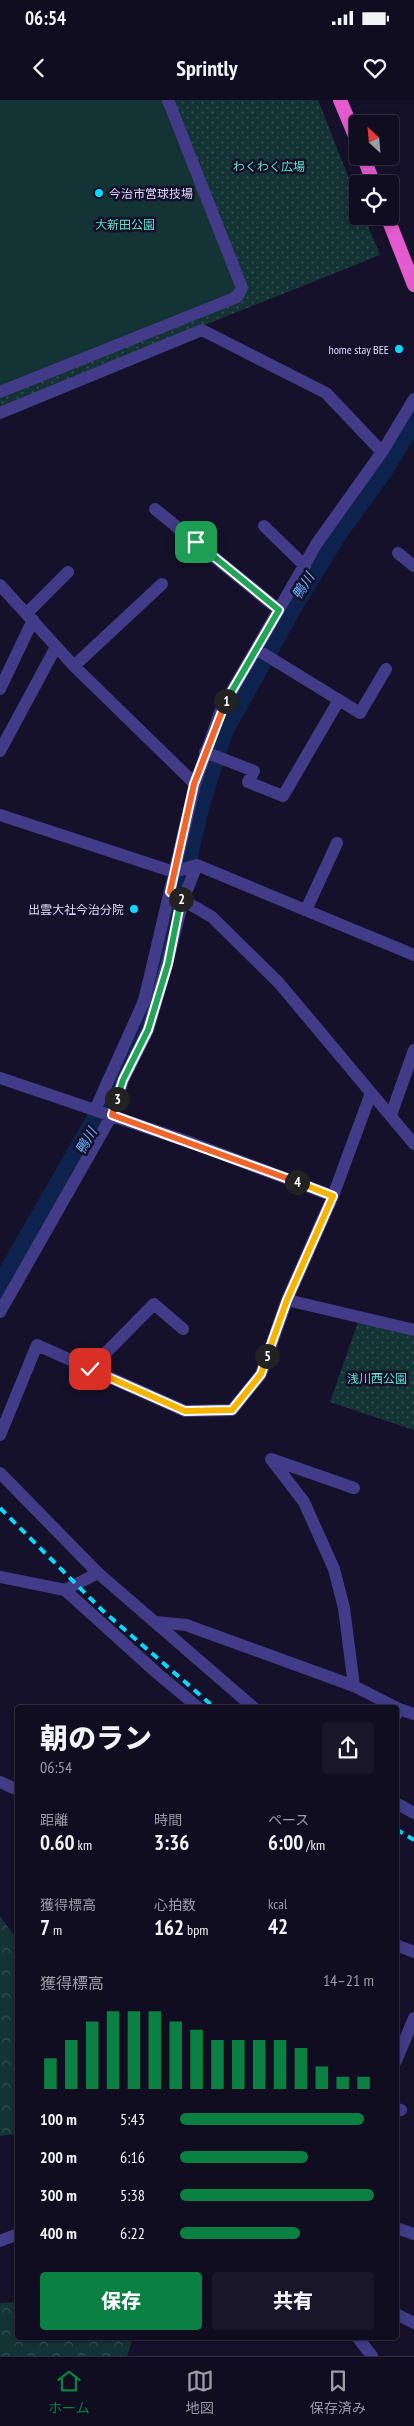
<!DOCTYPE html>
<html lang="ja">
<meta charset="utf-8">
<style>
:root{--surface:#100d20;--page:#191629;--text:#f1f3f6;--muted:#9c9ca5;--line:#302d3e;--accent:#0b8043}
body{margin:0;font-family:"PT Sans Narrow","Noto Sans JP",sans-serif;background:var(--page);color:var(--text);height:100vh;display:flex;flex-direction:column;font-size:19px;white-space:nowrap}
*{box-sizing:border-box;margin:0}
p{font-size:16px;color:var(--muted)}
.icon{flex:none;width:28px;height:28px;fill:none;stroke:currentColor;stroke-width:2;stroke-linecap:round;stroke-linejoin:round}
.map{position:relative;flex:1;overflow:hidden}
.panel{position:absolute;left:15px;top:1605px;width:384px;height:635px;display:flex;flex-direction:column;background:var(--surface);border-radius:5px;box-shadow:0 2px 8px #0003,0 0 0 1px var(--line)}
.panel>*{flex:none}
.needle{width:32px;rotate:334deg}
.tools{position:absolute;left:349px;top:15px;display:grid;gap:10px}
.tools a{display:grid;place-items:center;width:50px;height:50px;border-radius:5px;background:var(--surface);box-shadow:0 2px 8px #0003,0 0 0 1px var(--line);font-size:25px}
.pin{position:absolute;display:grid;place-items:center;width:42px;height:42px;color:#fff;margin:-21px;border-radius:10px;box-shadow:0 2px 8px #0006}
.km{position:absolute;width:25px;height:25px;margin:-12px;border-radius:50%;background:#222;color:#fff;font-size:14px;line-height:25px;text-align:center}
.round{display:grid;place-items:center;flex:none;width:52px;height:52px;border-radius:5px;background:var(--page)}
.overview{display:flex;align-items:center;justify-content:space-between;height:85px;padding:0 25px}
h1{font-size:28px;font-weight:800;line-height:38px}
.metrics{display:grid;grid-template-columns:repeat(3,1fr);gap:8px;height:85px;padding:5px 25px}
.metrics div{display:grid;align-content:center}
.metrics b{font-size:21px;font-weight:800}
.metrics small{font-size:14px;font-weight:400}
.metrics p{font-size:14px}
.chart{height:140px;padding:10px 25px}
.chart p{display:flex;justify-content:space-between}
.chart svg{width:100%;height:90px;margin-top:5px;stroke:var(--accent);stroke-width:6}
.cta{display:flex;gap:10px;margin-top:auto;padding:10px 25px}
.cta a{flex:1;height:58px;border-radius:5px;background:var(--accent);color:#fff;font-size:20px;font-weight:800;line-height:58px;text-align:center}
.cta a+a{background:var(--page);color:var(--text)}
ul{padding:0 25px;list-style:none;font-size:16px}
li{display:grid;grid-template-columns:80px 60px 1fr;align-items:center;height:38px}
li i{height:12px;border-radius:6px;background:var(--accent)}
.status{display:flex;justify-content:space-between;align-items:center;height:35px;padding:0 25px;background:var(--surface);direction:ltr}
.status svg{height:14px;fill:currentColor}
header{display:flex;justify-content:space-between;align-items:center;height:65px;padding:0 25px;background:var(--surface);font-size:22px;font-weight:800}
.tab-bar{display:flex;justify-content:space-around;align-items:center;height:70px;border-top:1px solid var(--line);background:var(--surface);font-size:14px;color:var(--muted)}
.tab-bar a{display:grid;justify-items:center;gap:2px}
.tab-bar .current{color:var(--accent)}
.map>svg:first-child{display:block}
.forest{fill:url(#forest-crowns)}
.park{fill:url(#park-dots)}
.garden{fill:#143334}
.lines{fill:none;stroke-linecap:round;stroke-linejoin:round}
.river{stroke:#0d224c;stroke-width:25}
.pedestrian{stroke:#423c88;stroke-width:12}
.minor{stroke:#423c88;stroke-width:12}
.tertiary{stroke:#423c88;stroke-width:12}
.trunk{stroke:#e45bce;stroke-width:14}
.rail{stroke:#07dafe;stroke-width:4;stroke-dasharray:8 6;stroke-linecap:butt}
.split-1-casing{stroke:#fff;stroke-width:10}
.split-2-casing{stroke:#fff;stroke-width:10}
.split-3-casing{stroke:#fff;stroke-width:10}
.split-4-casing{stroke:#fff;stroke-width:10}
.split-5-casing{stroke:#fff;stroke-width:10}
.split-6-casing{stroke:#fff;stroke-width:10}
.split-1{stroke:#22a559;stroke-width:6}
.split-2{stroke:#f0652b;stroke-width:6}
.split-3{stroke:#22a559;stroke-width:6}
.split-4{stroke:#f0652b;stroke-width:6}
.split-5{stroke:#f5b400;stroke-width:6}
.split-6{stroke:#f5b400;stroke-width:6}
.poi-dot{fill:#07dafe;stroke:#16112a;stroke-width:2}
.labels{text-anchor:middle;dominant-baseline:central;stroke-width:5;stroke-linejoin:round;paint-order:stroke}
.park-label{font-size:12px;fill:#64e0c7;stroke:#16112a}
.poi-label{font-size:12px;fill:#dfdaff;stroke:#16112a;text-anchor:end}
.water-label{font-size:14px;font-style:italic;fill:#68b2fe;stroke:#16112a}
</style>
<div class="status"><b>06:54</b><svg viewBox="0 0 49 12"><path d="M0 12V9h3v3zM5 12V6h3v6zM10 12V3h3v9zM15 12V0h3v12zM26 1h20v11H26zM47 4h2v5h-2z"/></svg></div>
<header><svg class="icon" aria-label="back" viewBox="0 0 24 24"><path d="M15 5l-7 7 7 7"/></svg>Sprintly<svg class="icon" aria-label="heart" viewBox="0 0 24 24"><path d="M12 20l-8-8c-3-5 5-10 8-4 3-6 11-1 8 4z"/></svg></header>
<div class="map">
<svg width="414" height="2256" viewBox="0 0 414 2256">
<defs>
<pattern id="forest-crowns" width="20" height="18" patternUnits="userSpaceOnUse" patternTransform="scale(1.25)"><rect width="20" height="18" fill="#143334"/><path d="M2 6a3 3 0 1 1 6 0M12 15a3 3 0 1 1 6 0" fill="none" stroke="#365052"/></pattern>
<pattern id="park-dots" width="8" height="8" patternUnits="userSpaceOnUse" patternTransform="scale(1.25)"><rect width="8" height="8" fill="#143334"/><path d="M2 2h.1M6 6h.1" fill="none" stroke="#365052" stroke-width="1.8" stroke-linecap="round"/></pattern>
</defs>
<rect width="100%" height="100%" fill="#16112a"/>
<!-- forest -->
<path class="forest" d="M0,1816L18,1841L17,2034L0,2036Z
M17,2202L18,2238H138L132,2241L127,2256H0V2203Z"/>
<!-- park -->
<path class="park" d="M0,0H318L357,99L358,116H364L380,155L0,307Z
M358,1222L414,1235V1330L330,1302Z"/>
<!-- garden -->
<path class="garden" d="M0,0H161L234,185L229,194L0,288Z"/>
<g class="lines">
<!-- river -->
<path class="river" d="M0,1192L106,1007L112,986L142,926L160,865L197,706L221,630L291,504L336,431L381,369L414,315"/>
<!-- pedestrian -->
<path class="pedestrian" d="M0,292L237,197L242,188L168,0"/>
<!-- minor -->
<path class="minor" d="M0,313L202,230L326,293L382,352
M155,409L279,510
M264,426L305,466
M398,453L414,466
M0,485L74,566L195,684
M27,513L68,472
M74,566L162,484
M0,589L33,520
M339,600L360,613L386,569
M0,651L56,547
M205,652L254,671L248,682L283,696L339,600L256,549
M0,715L174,772L197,765L414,855
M176,796L212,817L279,883L414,1044
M306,810L337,743
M0,978L192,1043L333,1096
M95,1010L144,901L195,684L221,610L317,443L382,352L414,299
M391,1015L414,950
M287,1200L414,1230
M0,1212L112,1015L123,980L148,930L167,864L183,800L197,765
M90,1269L154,1204L183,1229
M0,1335L37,1245L185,1311L232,1310L261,1274L287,1200L333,1096L371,993
M354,1388L271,1359L304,1402L334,1469L344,1508L354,1586
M0,1477L65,1490L158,1574L199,1608
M65,1490L98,1473
M156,1522L186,1525L354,1586L399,1609L414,1614
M0,1682L18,1690
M396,1845L414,1852
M396,1961L414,1918
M396,2009L401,2010
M396,2128L414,2134
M396,2214L414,2223
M358,2238L372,2256"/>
<!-- tertiary -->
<path class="tertiary" d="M0,1373L98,1473L254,1608
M396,1615L399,1609
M396,1703L414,1713
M0,2141L18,2134"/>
<!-- trunk -->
<path class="trunk" d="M340,0L358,43
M363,56L374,84
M387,116L414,185"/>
<!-- rail -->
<path class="rail" d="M0,1408L102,1510L215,1608
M396,1729L414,1740"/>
</g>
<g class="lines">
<!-- split-1 casing -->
<g class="split-1-casing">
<path id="split-1" d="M196,442L279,510L226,601"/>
</g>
<!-- split-2 casing -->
<g class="split-2-casing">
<path id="split-2" d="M181,799L170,792L194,684L226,601"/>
</g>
<!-- split-3 casing -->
<g class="split-3-casing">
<path id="split-3" d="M117,999L123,980L148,930L168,864L181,799"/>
</g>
<!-- split-4 casing -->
<g class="split-4-casing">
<path id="split-4" d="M117,999L112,1015L297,1082"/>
</g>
<!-- split-5 casing -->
<g class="split-5-casing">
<path id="split-5" d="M267,1256L287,1200L333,1096L297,1082"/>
</g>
<!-- split-6 casing -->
<g class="split-6-casing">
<path id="split-6" d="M90,1269L185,1311L232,1310L261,1274L267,1256"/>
</g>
<!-- split-1 -->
<use href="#split-1" class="split-1"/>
<!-- split-2 -->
<use href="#split-2" class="split-2"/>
<!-- split-3 -->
<use href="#split-3" class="split-3"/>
<!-- split-4 -->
<use href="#split-4" class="split-4"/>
<!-- split-5 -->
<use href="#split-5" class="split-5"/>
<!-- split-6 -->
<use href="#split-6" class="split-6"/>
</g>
<!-- markers -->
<g class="poi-dot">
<circle cx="99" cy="93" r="5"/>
<circle cx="399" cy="249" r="5"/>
<circle cx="134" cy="809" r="5"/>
</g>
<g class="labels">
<!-- park labels -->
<g class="park-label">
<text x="269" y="66">わくわく広場</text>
<text x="125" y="124">大新田公園</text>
<text x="377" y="1278">浅川西公園</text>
</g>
<!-- poi labels -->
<g class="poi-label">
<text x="109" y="93" text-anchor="start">今治市営球技場</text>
<text x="389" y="249">home stay BEE</text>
<text x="124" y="809">出雲大社今治分院</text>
</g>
<!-- water labels -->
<g class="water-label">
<text transform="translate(303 486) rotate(-57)">鴨川</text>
<text transform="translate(86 1041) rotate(-60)">鴨川</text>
</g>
</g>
</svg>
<div class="tools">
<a><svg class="needle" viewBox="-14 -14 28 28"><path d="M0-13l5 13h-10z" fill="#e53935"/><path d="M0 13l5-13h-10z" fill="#9c9ca5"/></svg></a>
<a><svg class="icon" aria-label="locate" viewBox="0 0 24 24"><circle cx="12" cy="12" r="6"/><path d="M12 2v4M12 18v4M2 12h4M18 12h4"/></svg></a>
</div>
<div class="pin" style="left:196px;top:442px;background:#1e9e55"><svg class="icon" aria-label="arrive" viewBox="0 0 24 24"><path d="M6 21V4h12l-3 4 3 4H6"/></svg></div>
<div class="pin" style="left:90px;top:1269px;background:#d93025"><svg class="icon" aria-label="check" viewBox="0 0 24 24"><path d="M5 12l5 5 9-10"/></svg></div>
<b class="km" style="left:226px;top:601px">1</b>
<b class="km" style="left:181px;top:799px">2</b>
<b class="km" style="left:117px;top:999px">3</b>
<b class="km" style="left:297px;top:1082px">4</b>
<b class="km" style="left:267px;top:1256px">5</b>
<section class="panel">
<div class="overview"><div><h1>朝のラン</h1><p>06:54</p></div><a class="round"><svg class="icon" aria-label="share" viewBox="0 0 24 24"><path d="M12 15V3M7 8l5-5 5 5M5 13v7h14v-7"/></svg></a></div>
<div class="metrics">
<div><p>距離</p><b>0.60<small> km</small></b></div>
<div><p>時間</p><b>3:36</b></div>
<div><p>ペース</p><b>6:00<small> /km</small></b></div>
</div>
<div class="metrics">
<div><p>獲得標高</p><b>7<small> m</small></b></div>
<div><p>心拍数</p><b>162<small> bpm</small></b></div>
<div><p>kcal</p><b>42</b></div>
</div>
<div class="chart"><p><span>獲得標高</span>14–21 m</p>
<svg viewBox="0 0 160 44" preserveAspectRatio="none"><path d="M5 44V29M15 44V20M25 44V11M35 44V6M45 44V6M55 44V6M65 44V11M75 44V15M85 44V20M95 44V20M105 44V20M115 44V20M125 44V24M135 44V33M145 44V38M155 44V38"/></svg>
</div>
<ul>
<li><b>100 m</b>5:43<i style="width:95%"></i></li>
<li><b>200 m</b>6:16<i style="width:66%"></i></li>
<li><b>300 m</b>5:38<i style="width:100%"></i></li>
<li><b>400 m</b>6:22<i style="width:62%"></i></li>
</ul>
<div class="cta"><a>保存</a><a>共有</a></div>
</section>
</div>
<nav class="tab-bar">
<a class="current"><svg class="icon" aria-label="home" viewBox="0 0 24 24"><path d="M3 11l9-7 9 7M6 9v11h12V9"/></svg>ホーム</a>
<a><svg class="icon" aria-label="map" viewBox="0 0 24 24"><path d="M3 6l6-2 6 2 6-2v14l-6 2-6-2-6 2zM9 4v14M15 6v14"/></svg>地図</a>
<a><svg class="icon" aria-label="saved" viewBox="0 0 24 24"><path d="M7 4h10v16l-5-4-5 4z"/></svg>保存済み</a>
</nav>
